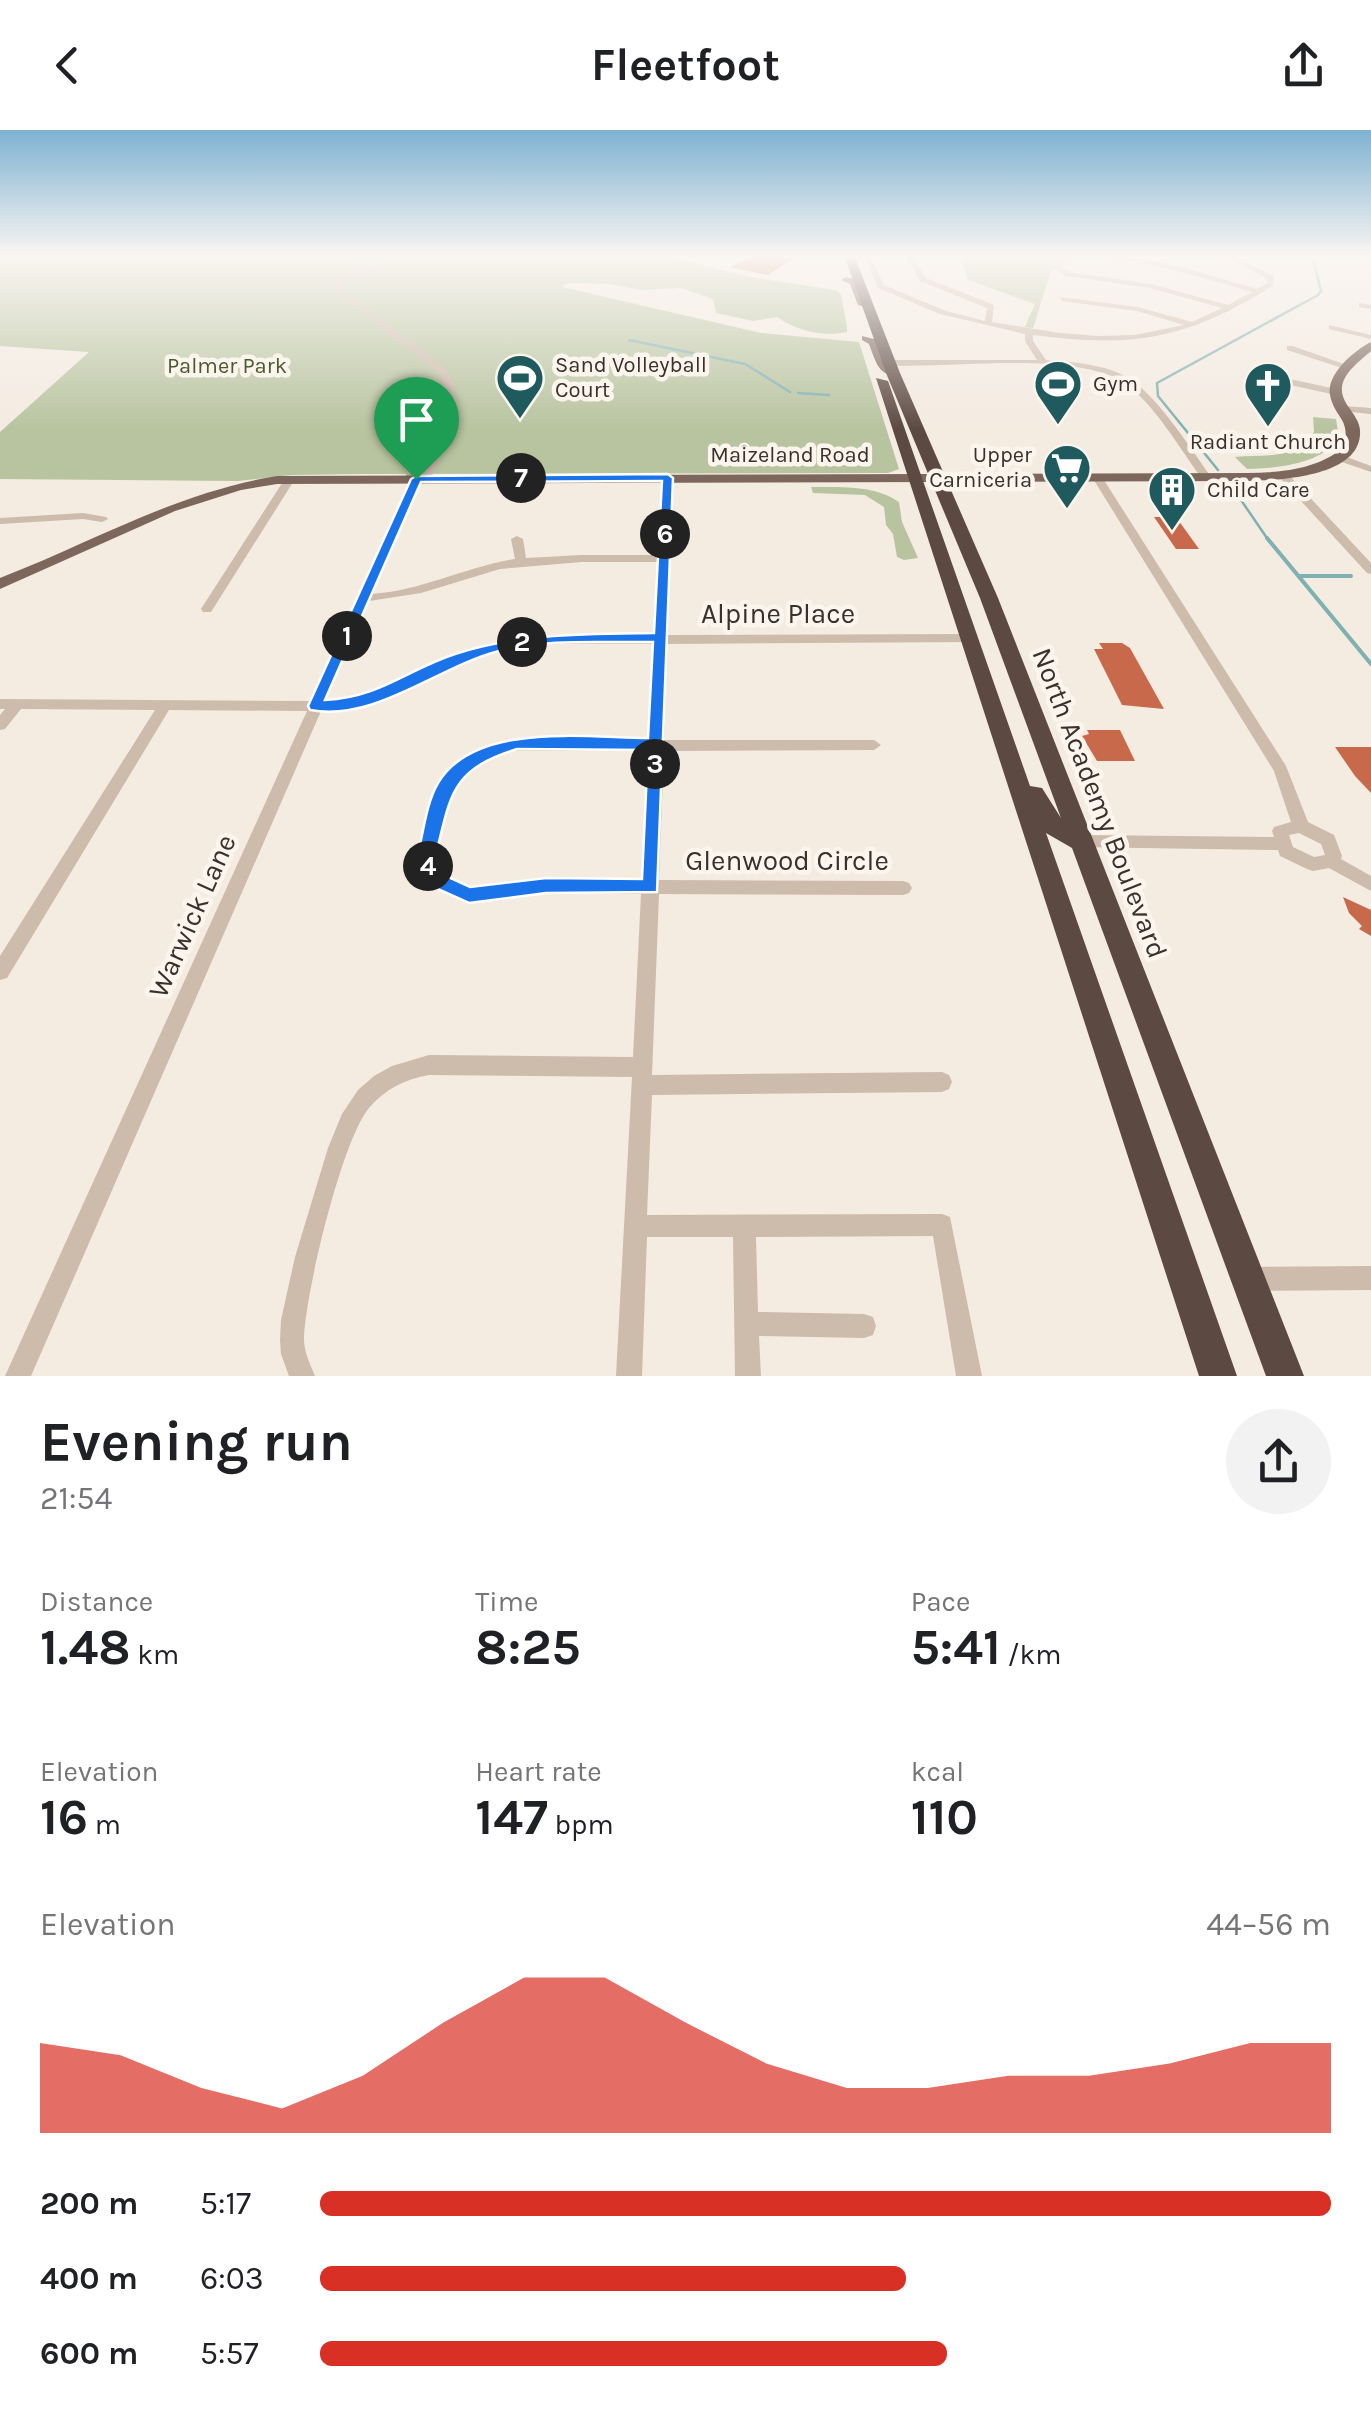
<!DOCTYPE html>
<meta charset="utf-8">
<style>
:root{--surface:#fff;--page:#f2f2f2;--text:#202124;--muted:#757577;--accent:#d93025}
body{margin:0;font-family:Karla,sans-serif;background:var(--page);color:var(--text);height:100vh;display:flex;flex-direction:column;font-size:38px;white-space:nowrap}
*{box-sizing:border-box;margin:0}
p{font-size:32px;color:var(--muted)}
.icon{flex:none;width:55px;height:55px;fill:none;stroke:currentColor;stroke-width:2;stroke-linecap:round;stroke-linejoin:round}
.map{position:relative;height:1246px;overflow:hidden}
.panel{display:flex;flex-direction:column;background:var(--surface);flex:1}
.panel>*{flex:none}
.pin{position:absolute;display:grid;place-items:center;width:85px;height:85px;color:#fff;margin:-102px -42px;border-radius:50% 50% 50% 0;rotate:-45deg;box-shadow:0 0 10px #0007}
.pin .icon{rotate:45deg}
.km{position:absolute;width:50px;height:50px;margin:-25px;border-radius:50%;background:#222;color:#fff;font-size:28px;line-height:50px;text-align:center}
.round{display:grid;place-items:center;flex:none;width:105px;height:105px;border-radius:52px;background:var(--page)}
.overview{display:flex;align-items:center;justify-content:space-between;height:170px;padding:0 40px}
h1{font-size:55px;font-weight:700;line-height:75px}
.metrics{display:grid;grid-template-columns:repeat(3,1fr);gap:15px;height:170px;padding:10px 40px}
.metrics div{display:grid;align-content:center}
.metrics b{font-size:50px;font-weight:700}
.metrics small{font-size:28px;font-weight:400}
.metrics p{font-size:28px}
.chart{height:280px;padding:20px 40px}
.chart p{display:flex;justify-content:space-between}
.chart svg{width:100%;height:180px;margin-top:10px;fill:var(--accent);opacity:.7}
ul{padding:0 40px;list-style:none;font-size:32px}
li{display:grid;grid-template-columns:160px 120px 1fr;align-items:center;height:75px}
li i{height:25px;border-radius:12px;background:var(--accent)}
header{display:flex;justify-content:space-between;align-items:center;height:130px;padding:0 40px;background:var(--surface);font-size:45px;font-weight:700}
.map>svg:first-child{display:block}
.green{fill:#b8c4a0}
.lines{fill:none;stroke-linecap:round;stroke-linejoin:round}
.stream-far1{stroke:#7fb0b2;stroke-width:2.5}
.stream{stroke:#7fb0b2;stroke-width:4}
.building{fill:#c8694b}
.minor{fill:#cdbbac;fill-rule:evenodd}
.major{fill:#7d675c;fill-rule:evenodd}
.highway{fill:#5c4a42;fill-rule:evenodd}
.route{fill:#1a73e8;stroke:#fff;stroke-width:2.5;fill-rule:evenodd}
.labels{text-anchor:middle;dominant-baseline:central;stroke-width:9;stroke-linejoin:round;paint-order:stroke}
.far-poi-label{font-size:22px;fill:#3b302b;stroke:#fbf5ee;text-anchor:start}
.far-park-label{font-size:22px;fill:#4a5a2e;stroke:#fbf5ee}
.far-street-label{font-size:22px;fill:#3b302b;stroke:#fbf5ee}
.street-label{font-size:28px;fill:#3b302b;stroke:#fbf5ee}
</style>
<header><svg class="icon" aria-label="back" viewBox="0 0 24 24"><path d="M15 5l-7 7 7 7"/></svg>Fleetfoot<svg class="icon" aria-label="share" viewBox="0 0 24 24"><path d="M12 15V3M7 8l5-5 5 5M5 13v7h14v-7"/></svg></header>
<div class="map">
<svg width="1371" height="1246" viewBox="0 0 1371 1246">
<rect width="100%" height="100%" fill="#f4ebe1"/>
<!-- green -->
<path class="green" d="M0,125H662L751,147L835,160L841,164L847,197V202C822,207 798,201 777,187L753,191L716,183L713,169L681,158L641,160L608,154L569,153L562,157L761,203L859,212L899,339L888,343L361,344L291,345L238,351L0,349V302L89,222L0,216Z
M955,125L1060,126L1054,135L1056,140L1051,141L1033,198L1025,197L1035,174L968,150L961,129Z
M1313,287L1336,289L1338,302L1334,314L1319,315L1328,320C1303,336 1275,338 1247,339L1235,327C1263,324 1296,331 1314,302Z
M811,357C841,357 875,355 899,372L902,392L918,428L904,430L897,427L893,404L886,395L884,377L865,365L813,363Z"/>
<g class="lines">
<!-- stream-far1 -->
<path class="stream-far1" d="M629,210L745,234L790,262
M798,263L829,265
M1218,340L1158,266L1157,253L1318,165L1321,161L1312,125
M1230,354L1269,411"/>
<!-- stream -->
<path class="stream" d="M1267,408L1371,534
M1300,446H1351"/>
</g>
<!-- building -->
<path class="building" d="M756,125H777L794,128L768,145L730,137Z
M1154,387H1176L1199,419H1176Z
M1099,513H1122L1130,518L1164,579L1122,575L1094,519H1103Z
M1087,600H1120L1135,631H1097L1082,606L1089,604Z
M1335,617H1371V663L1355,646Z
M1343,767L1371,780V806L1359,799L1362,796L1349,783Z"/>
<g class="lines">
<!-- minor -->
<path class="minor" d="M389,125H396C380,140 356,140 341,158L447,240C465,270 449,293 432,319L439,328L431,349L426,352L422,350L372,464C421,461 466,437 515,429L511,409L517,406L523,409L526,428L582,425H659L663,348L668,345L673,348L668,505L968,504L975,508L968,512L667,514L664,610H874L881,615L874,620L664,621L659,750L903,751L909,753L912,758L909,763L903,765L659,764L652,945L942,942L949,945L952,952L949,959L942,962L652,965L647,1085L942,1084L950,1087L982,1246H956L933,1106L756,1107L758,1182L864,1184L873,1187L876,1196L873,1205L864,1208L759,1206L761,1246H735L733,1107H647L642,1246H616L632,947L429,945C405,949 385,959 369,978C342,1010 305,1164 304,1209C304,1222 310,1234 315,1246H289L281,1224L280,1210L281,1190L295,1127L328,1018L342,984L358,960L374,946L392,936L429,925L633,927L641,764L546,763L469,772L431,756L418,728L425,690L441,653L465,629L480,619L505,611L649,610L654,514H534L475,526L384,570L356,579L321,581L31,1246H5L307,581L169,580L7,848L0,850V826L155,580L21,579L5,599L0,600V585L5,579H0V569L311,571L410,352L404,349C420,319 461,279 440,244L333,158C347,138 371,138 389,125ZM428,326L421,348L416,346ZM582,432H658L655,505L534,506L466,520L374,564L350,571H325L369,471L421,463L500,439ZM506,621H649L642,749H546L470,758L443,746C435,729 435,719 439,701C447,661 468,636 506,621Z
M864,125H870L884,155L946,181L985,191L987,178L920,151L906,125H912L926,148L994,175L992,192L1060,203L1099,206L1135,205L1184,195L1137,181L1062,171L1059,167L1138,177L1192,192L1222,178L1150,158L1065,146L1054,138L1060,126C1127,117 1193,140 1257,159L1267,153V149L1224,125H1231L1274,146L1273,156C1185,210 1135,218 1033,205V211L1046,230C1074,232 1106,234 1130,249C1159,268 1191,319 1211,347L1202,349C1181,320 1154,273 1124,253C1071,219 949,240 886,235V231L889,230H1037L1025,211V204L940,184L878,158ZM1083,126C1142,129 1196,146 1252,162L1228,175L1151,154L1070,142L1062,137L1065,129Z
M1359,173L1371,175V179L1359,177Z
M1329,195L1371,205V209L1329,199Z
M1287,216H1293L1349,236L1342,238L1287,220Z
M1253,241L1336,259L1341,262L1336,265L1250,246L1249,244Z
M1344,276L1371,278V284L1341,281L1339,279Z
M1336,326H1344L1371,336V342L1336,330Z
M1283,342L1287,343L1371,433V444L1367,443L1279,347L1278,345Z
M1093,345L1102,347L1286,636L1308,692L1334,705L1342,726L1341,729L1371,746V761L1329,738L1313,741L1307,739L1280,726L1278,720L1076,717L1074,712L1076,707L1082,705L1274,707L1272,701L1274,697L1291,692L1274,641L1092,347ZM1299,703L1321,714L1325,725L1314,727L1293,717L1289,705Z
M286,347L295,349L211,482H203L201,479Z
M83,383L106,387L108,389L102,392L83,389L0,394V388Z
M1371,1136V1160L1249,1161L1241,1157L1237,1149L1241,1141L1249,1137Z"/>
<!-- major -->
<path class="major" d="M846,147L857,150L872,179L858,175L850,154L841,150Z
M862,206L878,210L888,234L899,243L897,245C878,247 875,229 869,214L862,210Z
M1371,212V221C1360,231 1344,242 1342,257C1340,274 1359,284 1360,300C1363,347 1280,350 1248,351L277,354L241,360L175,381L0,459V448C93,412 177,362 277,346L1248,343C1283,342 1316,340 1344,317C1351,288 1335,289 1330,265C1326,244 1355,220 1371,212Z"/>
<!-- highway -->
<path class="highway" d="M844,125H854L900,243L998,468L1304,1246H1266L1072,718L1046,703L1237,1246H1199L876,248L888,251L1030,656L1042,658L1061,688L980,468L886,243Z"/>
</g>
<!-- sky -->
<linearGradient id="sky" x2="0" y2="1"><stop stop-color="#7eb2d2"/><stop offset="0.42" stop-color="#faf6f2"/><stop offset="1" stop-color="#faf6f2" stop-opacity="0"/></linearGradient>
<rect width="1371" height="299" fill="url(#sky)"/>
<!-- route -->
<path class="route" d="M668,344L673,348L657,762L546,763L469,773L431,756L417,728C423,705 426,673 438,653C475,591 587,608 648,608L653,512C603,513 548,508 499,521C437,537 376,592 310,580L308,576L411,349L416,346ZM662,351L654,503C585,504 521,503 455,524C406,540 381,567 325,570L421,352ZM517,619L648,620L642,749L546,748L470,757L444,745L435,728C451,666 449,640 517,619Z"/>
<!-- icons -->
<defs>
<g id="stadium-pin" transform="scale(2.5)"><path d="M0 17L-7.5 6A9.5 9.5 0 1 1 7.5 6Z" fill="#1f5a5e" stroke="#fbf5ee"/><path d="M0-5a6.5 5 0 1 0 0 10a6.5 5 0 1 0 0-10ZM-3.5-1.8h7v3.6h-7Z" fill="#fff"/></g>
<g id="church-pin" transform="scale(2.5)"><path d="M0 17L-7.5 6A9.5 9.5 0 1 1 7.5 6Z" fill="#1f5a5e" stroke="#fbf5ee"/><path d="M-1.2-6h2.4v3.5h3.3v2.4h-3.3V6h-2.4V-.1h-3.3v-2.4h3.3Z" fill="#fff"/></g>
<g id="supermarket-pin" transform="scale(2.5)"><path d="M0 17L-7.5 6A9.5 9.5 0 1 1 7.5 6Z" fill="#1f5a5e" stroke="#fbf5ee"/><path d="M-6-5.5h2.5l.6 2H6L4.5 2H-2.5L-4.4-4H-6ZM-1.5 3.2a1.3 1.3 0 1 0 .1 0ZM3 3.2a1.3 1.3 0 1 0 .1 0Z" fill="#fff"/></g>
<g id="building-pin" transform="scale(2.5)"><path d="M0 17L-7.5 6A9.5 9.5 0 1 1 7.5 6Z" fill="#1f5a5e" stroke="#fbf5ee"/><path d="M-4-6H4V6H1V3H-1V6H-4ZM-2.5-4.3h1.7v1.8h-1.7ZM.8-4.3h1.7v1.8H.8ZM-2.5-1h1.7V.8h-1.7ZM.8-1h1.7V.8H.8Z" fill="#fff"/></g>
</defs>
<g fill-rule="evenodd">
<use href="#stadium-pin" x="520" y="248"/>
<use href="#stadium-pin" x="1058" y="254"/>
<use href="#church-pin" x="1268" y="256"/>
<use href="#supermarket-pin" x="1067" y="338"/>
<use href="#building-pin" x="1172" y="360"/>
</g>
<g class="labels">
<!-- far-poi labels -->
<g class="far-poi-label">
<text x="555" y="235">Sand Volleyball<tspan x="555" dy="25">Court</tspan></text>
<text x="1093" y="254">Gym</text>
<text x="1268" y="312" text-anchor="middle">Radiant Church</text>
<text x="1032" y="325" text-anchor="end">Upper<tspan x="1032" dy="25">Carniceria</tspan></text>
<text x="1207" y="360">Child Care</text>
</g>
<!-- far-park labels -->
<g class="far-park-label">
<text x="227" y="236">Palmer Park</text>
</g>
<!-- far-street labels -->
<g class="far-street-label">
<text x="790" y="325">Maizeland Road</text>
</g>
<!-- street labels -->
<g class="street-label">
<text x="778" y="483">Alpine Place</text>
<text transform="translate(1100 673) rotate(69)">North Academy Boulevard</text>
<text x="787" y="730">Glenwood Circle</text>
<text transform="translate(192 786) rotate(-66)">Warwick Lane</text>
</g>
</g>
</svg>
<div class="pin" style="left:416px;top:349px;background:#1e9e55"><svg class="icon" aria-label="arrive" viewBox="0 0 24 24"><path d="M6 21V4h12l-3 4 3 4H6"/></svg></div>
<b class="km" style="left:347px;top:506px">1</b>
<b class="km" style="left:522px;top:512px">2</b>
<b class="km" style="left:655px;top:634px">3</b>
<b class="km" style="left:428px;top:736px">4</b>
<b class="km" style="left:665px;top:404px">6</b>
<b class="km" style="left:521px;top:348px">7</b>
</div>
<section class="panel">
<div class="overview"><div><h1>Evening run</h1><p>21:54</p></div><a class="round"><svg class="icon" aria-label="share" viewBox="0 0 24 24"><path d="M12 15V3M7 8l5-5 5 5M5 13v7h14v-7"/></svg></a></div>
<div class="metrics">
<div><p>Distance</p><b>1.48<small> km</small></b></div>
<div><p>Time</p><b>8:25</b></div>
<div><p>Pace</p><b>5:41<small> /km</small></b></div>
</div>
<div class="metrics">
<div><p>Elevation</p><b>16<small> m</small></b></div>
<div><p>Heart rate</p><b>147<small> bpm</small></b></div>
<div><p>kcal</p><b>110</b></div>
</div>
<div class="chart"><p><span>Elevation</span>44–56 m</p>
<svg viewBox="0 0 160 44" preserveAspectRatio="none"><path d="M0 44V22L10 25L20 33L30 38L40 30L50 17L60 6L70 6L80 17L90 27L100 33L110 33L120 30L130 30L140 27L150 22L160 22V44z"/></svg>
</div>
<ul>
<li><b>200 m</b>5:17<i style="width:100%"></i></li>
<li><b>400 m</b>6:03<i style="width:58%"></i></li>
<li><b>600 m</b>5:57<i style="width:62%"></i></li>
</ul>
</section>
